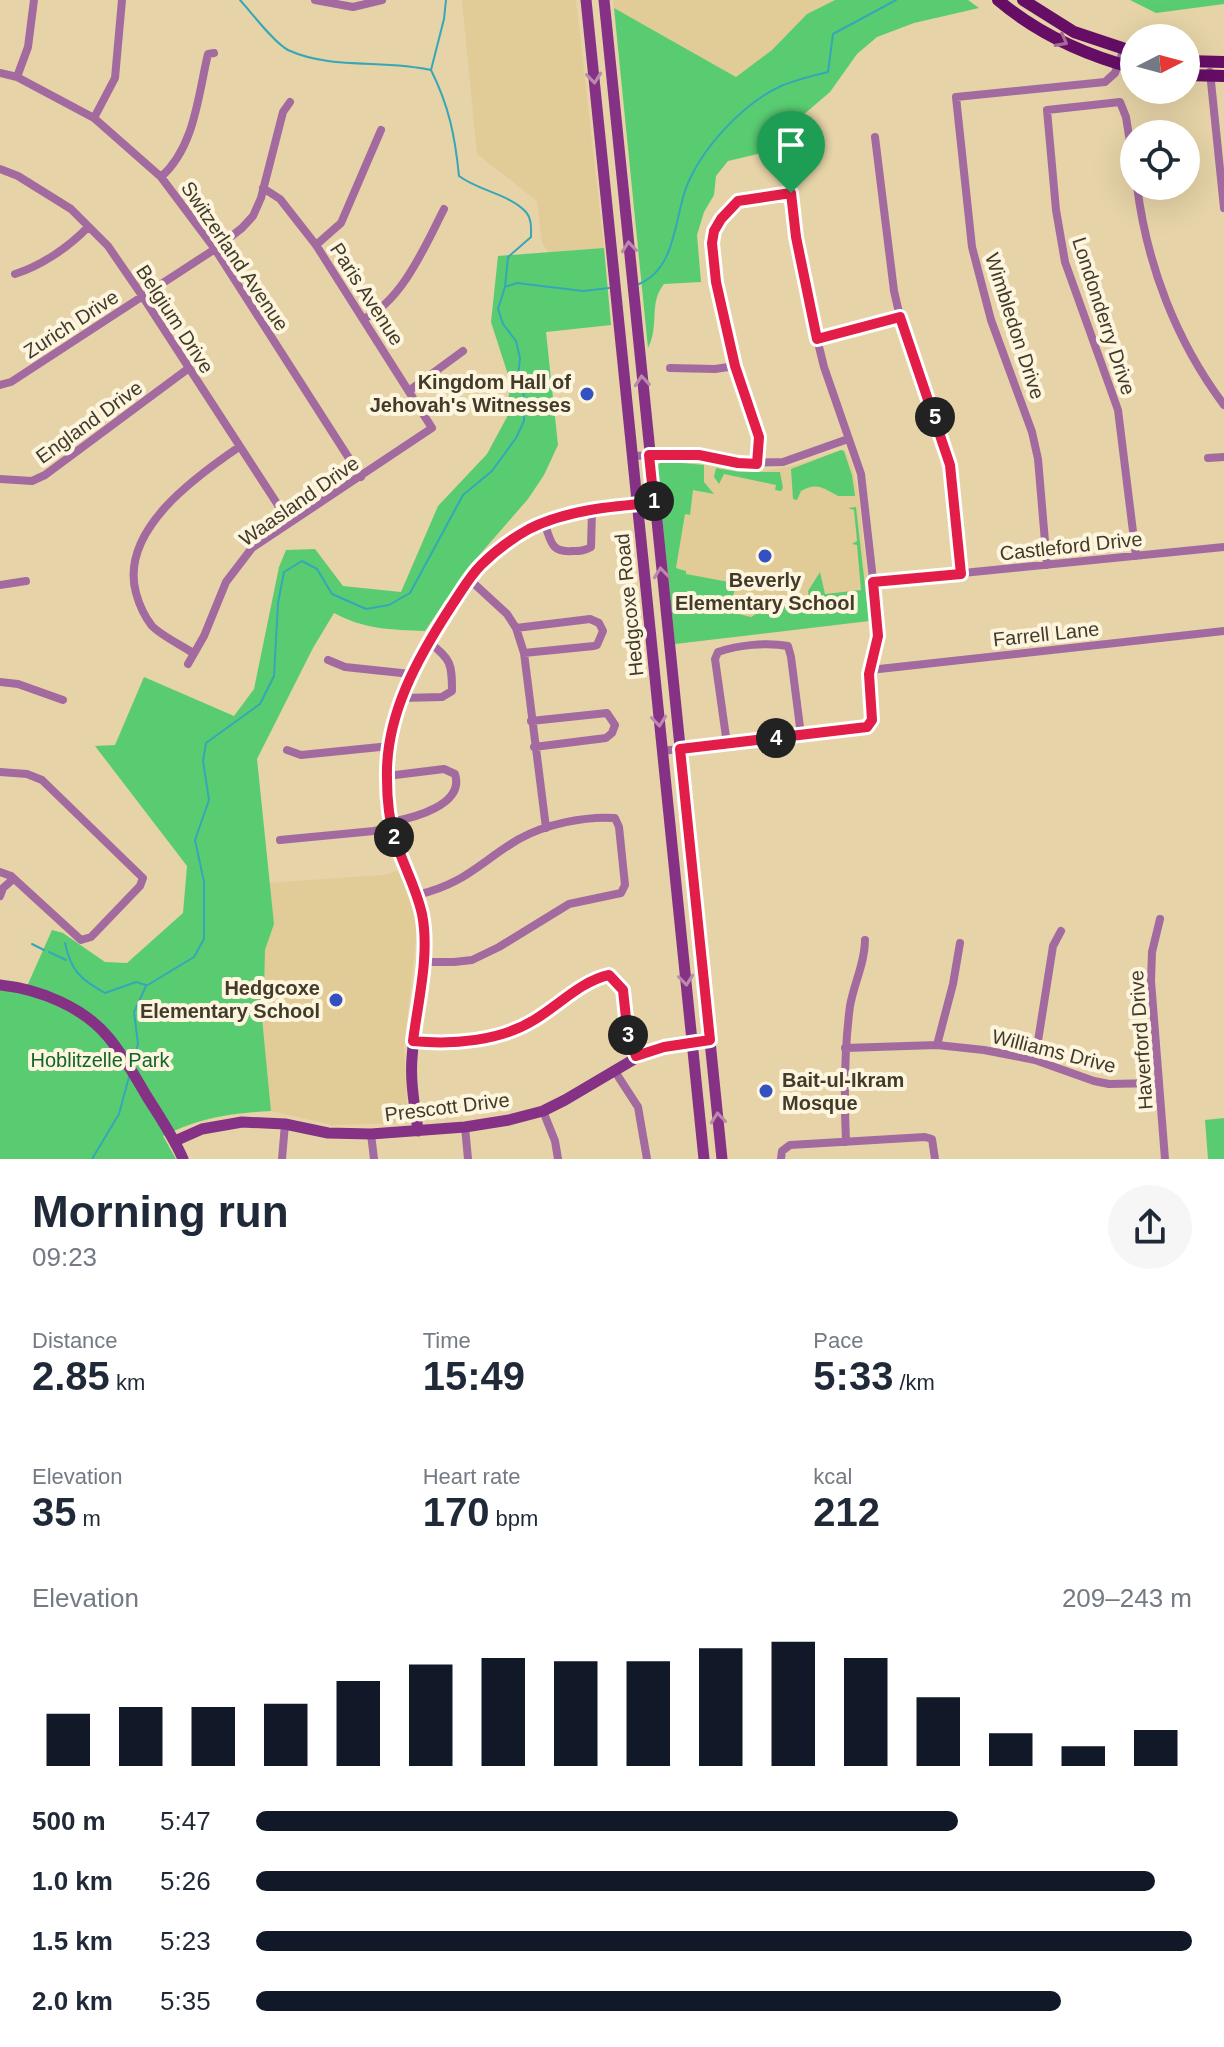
<!DOCTYPE html>
<meta charset="utf-8">
<style>
:root{--surface:#fff;--page:#f6f6f7;--text:#1f2937;--muted:#747a83;--accent:#111827}
body{margin:0;font-family:Arial,sans-serif;background:var(--page);color:var(--text);height:100vh;display:flex;flex-direction:column;font-size:30px;white-space:nowrap}
*{box-sizing:border-box;margin:0}
p{font-size:26px;color:var(--muted)}
.icon{flex:none;width:44px;height:44px;fill:none;stroke:currentColor;stroke-width:2;stroke-linecap:round;stroke-linejoin:round}
.map{position:relative;height:1159px;overflow:hidden}
.sheet{display:flex;flex-direction:column;background:var(--surface);flex:1}
.sheet>*{flex:none}
.needle{width:52px;rotate:84deg}
.buttons{position:absolute;left:1120px;top:24px;display:grid;gap:16px}
.buttons a{display:grid;place-items:center;width:80px;height:80px;border-radius:50%;background:var(--surface);box-shadow:0 8px 32px #0002;font-size:40px}
.pin{position:absolute;display:grid;place-items:center;width:68px;height:68px;color:#fff;margin:-82px -34px;border-radius:50% 50% 50% 0;rotate:-45deg;box-shadow:0 0 8px #0007}
.pin .icon{rotate:45deg}
.km{position:absolute;width:40px;height:40px;margin:-20px;border-radius:50%;background:#222;color:#fff;font-size:22px;line-height:40px;text-align:center}
.round{display:grid;place-items:center;flex:none;width:84px;height:84px;border-radius:42px;background:var(--page)}
.summary{display:flex;align-items:center;justify-content:space-between;height:136px;padding:0 32px}
h1{font-size:44px;font-weight:600;line-height:60px}
.metrics{display:grid;grid-template-columns:repeat(3,1fr);gap:12px;height:136px;padding:8px 32px}
.metrics div{display:grid;align-content:center}
.metrics b{font-size:40px;font-weight:600}
.metrics small{font-size:22px;font-weight:400}
.metrics p{font-size:22px}
.chart{height:224px;padding:16px 32px}
.chart p{display:flex;justify-content:space-between}
.chart svg{width:100%;height:144px;margin-top:8px;stroke:var(--accent);stroke-width:6}
ul{padding:0 32px;list-style:none;font-size:26px}
li{display:grid;grid-template-columns:128px 96px 1fr;align-items:center;height:60px}
li i{height:20px;border-radius:10px;background:var(--accent)}
.map>svg:first-child{display:block}
.built{fill:#e1cc98}
.green{fill:#59cc72}
.lines{fill:none;stroke-linecap:round;stroke-linejoin:round}
.stream{stroke:#35a7b7;stroke-width:2}
.street{stroke:#a36aa0;stroke-width:8}
.secondary{stroke:#853185;stroke-width:11}
.primary{stroke:#660d66;stroke-width:12}
.oneway{stroke:#a36a96}
.oneway2{stroke:#bb89ae}
.route-casing{stroke:#fff;stroke-width:16}
.route{stroke:#e11d48;stroke-width:10}
.poi-dot{fill:#3451c2;stroke:#fef5df;stroke-width:3}
.labels{text-anchor:middle;dominant-baseline:central;stroke-width:8;stroke-linejoin:round;paint-order:stroke}
.street-label{font-size:20px;fill:#423b29;stroke:#fef5df}
.poi-label{font-size:20px;font-weight:bold;fill:#423b29;stroke:#fef5df;text-anchor:end}
.park-label{font-size:20px;fill:#12652a;stroke:#fef5df}
</style>
<div class="map">
<svg width="1224" height="1159" viewBox="0 0 1224 1159">
<rect width="100%" height="100%" fill="#e6d3a7"/>
<!-- built -->
<path class="built" d="M462,0H576L604,248L550,254L542,243L537,201L477,154Z
M613,0H835L807,14L772,50L736,77L614,8Z
M844,449L852,465L858,491L872,621L675,644L655,465L658,461L691,460L732,469L761,471L792,466Z
M400,870L413,905L417,929L404,1047L408,1123L332,1125L271,1111L261,1007L264,993L265,950L274,924L268,883L383,875Z"/>
<!-- green -->
<path class="green" d="M835,0H968L979,8L914,23L877,37L857,54L830,92L796,121L766,152L728,161L716,176L714,195L704,212L697,235L701,282L664,284C648,304 660,325 648,348L614,8L736,77L772,50L807,14Z
M1130,0H1224V4L1156,13Z
M604,248L611,325L546,332L558,445L544,475L528,499L468,568L425,631C392,630 363,629 334,613L313,648L257,759L274,924L265,950L264,993L261,1007L271,1111C227,1114 203,1117 163,1136L176,1159H0V990L24,993L52,930L63,933L105,962L127,963L183,913L187,866L95,746L115,745L144,677L234,716L254,689L279,567L286,550L315,549L343,586L401,592L438,506L487,454L507,417L510,381L491,322L498,256Z
M841,450L844,451L852,475L855,496H838C823,488 817,482 801,491L797,500L793,499L791,469Z
M671,462L704,465V482L714,494L693,490L690,515L685,514L676,568L686,571V574L745,585L735,590L731,601L705,604V607L731,605L739,614L751,617C762,612 762,601 772,596L809,598L808,591L820,572L825,594L861,590L857,545L852,544L857,541L854,510L848,508L856,507L869,621L675,644L657,467L660,463Z
M716,468L740,472H780L783,488L781,491L775,490L776,485L724,474L719,484L714,477Z
M1224,1118V1159H1208L1205,1120Z"/>
<g class="lines">
<!-- stream -->
<path class="stream" d="M240,0C252,13 274,43 288,50C331,70 385,59 431,70
M639,284C676,268 674,221 686,188C701,149 742,104 781,86C795,80 812,76 828,72L833,34L896,0
M505,287L517,283L583,291L609,288
M65,943C71,971 80,979 105,993L136,982L146,985
M32,944L44,950
M49,952L66,960
M133,1063L138,1044L134,1012L146,986L194,957L204,939V882L195,840L209,800L203,761L206,743L260,704L274,676L278,603L284,572L302,561L317,569L332,594L366,609L389,605L410,593L463,495L492,471L516,438L524,421V396L518,378L520,358L516,341L503,324L498,309L505,287L508,257L531,237C531,228 532,219 526,212C509,194 479,191 459,176C455,136 449,106 431,70L444,19L446,0
M92,1159L119,1114L129,1077"/>
<!-- street -->
<path class="street" d="M315,0L353,7L382,0
M1210,72L1224,208
M0,73L17,77L94,118L161,177L215,249L361,477
M17,77L28,47L34,0
M94,118L115,78L122,0
M875,137L894,291L900,317L950,465L961,574
M1134,168L1126,117L1120,102L1047,110L1056,210L1065,262L1118,410L1136,556
M0,169L18,176L71,209L108,246L143,297L289,522
M161,177C195,147 198,95 208,54L214,53
M1137,186C1147,265 1176,341 1224,405
M316,245L341,223L381,130
M15,274C41,266 69,247 88,227
M363,319C402,302 426,244 444,209
M817,339L900,317
M670,368L715,369L735,366
M0,385L11,382L215,249L242,228L253,216L261,198L283,112L290,102
M410,390L463,351
M632,456L683,454L738,463L783,462L848,439
M1208,458L1224,457
M757,464L759,437L735,366L716,282L712,243L714,231L721,219L738,201L752,197L791,193
M0,479L32,481L45,475L189,368
M544,522C551,540 550,553 572,551C580,551 584,551 591,547L592,511
M1047,565L1038,459L1032,432L991,320L972,247L956,97L1105,82L1115,73L1124,49
M469,579L507,614L516,628L524,653L546,828
M873,582L1224,547
M0,585L26,581
M516,628L590,619L599,623L603,631L597,645L594,646L524,653
M193,653C181,645 162,636 152,626C145,617 139,604 136,593C119,531 195,477 239,447
M328,660L345,667L411,674
M188,664L204,636L226,582L252,548L432,428L316,245L280,199L263,188
M870,670L1224,631
M0,682L18,684L63,700
M402,698L442,697L452,691C452,663 451,660 429,642
M531,721L607,713L615,725L612,733L606,738L534,747
M727,744L715,659L718,652C738,645 767,642 788,646L791,657L801,735
M287,750L301,755L390,746
M662,751L867,727C874,719 871,708 871,697C869,669 878,643 877,615L861,474L824,367L810,310L796,237L789,166L782,162
M0,772L27,774L42,780L143,878L140,886L91,937L81,940L11,876L0,872
M387,776L444,769L455,774C465,805 413,818 391,822
M280,840L374,831L392,827
M417,895C465,884 480,862 519,839C546,824 585,816 615,818L619,827L625,885L621,893L569,904L499,947L472,960L454,962H423
M0,896L3,888L11,881V876
M1160,919L1152,952L1151,981L1165,1159
M413,1041C453,1045 500,1041 534,1020C558,1006 581,980 609,975L623,990L628,1037L636,1056
M937,1045L953,984L960,943
M845,1048L937,1045L984,1050L1035,1060L1094,1081L1109,1084L1159,1083
M1035,1060L1053,946L1061,931
M614,1070L638,1107L647,1159
M543,1111L555,1141L558,1159
M465,1127L468,1159
M371,1134L374,1159
M846,1142C844,1096 844,1051 850,1006C854,983 865,963 865,940
M282,1159L285,1124
M781,1159L782,1151L790,1145L925,1137L932,1139L935,1159"/>
<!-- secondary -->
<path class="secondary" d="M586,0L704,1159
M604,0L722,1159
M0,985C39,989 84,1007 109,1038C123,1055 135,1076 146,1095C159,1116 173,1136 183,1159
M418,1131C415,1107 410,1083 412,1058C415,1012 429,965 423,919C419,892 406,869 397,844C389,824 387,800 387,778C385,709 434,622 477,570C490,553 510,539 529,529C566,510 613,507 654,503
M175,1141L202,1129L242,1122L285,1124L328,1133L371,1134L465,1127L509,1120L543,1111L565,1100L648,1051L710,1040"/>
<!-- primary -->
<path class="primary" d="M998,0C1037,33 1085,55 1134,68
M1023,0L1074,32L1134,52
M1186,61L1224,62
M1186,75L1224,76"/>
</g>
<!-- one-way arrows -->
<defs><path id="oneway-chevron" d="M-2-3.5L2.5 0L-2 3.5" fill="none" stroke-width="1.6" stroke-linecap="round" stroke-linejoin="round" transform="scale(2)"/></defs>
<use class="oneway" href="#oneway-chevron" transform="translate(1062 41) rotate(28)"/>
<g class="oneway2">
<use href="#oneway-chevron" transform="translate(594 78) rotate(84)"/>
<use href="#oneway-chevron" transform="translate(629 247) rotate(-96)"/>
<use href="#oneway-chevron" transform="translate(642 381) rotate(-95)"/>
<use href="#oneway-chevron" transform="translate(661 573) rotate(-96)"/>
<use href="#oneway-chevron" transform="translate(659 721) rotate(84)"/>
<use href="#oneway-chevron" transform="translate(686 980) rotate(84)"/>
<use href="#oneway-chevron" transform="translate(718 1118) rotate(-96)"/>
</g>
<g class="lines">
<!-- route casing -->
<g class="route-casing">
<path id="route" d="M791,193L796,237L817,339L900,317L950,465L961,574L873,582L878,636L869,674L872,720L867,727L680,749L710,1040L664,1047L636,1056L628,1037L623,990L609,975C581,981 558,1006 534,1020C500,1041 453,1045 413,1041C418,1001 430,954 422,914C416,887 403,865 395,839C389,820 387,799 387,779C385,715 418,657 452,605C461,592 469,577 481,565C495,551 511,539 529,529C566,510 613,506 654,503L649,455H699L738,463L757,464L759,437L735,366L716,282L712,243L714,231L721,219L738,201Z"/>
</g>
<!-- route -->
<use href="#route" class="route"/>
</g>
<!-- markers -->
<g class="poi-dot">
<circle cx="587" cy="394" r="8"/>
<circle cx="765" cy="556" r="8"/>
<circle cx="336" cy="1000" r="8"/>
<circle cx="766" cy="1091" r="8"/>
</g>
<g class="labels">
<!-- street labels -->
<g class="street-label">
<text transform="translate(235 256) rotate(56)">Switzerland Avenue</text>
<text transform="translate(367 294) rotate(57)">Paris Avenue</text>
<text transform="translate(1104 316) rotate(72)">Londonderry Drive</text>
<text transform="translate(175 319) rotate(57)">Belgium Drive</text>
<text transform="translate(71 324) rotate(-33)">Zurich Drive</text>
<text transform="translate(1015 326) rotate(72)">Wimbledon Drive</text>
<text transform="translate(89 422) rotate(-36)">England Drive</text>
<text transform="translate(299 501) rotate(-35)">Waasland Drive</text>
<text transform="translate(1071 546) rotate(-6)">Castleford Drive</text>
<text transform="translate(629 605) rotate(-96)">Hedgcoxe Road</text>
<text transform="translate(1046 634) rotate(-6)">Farrell Lane</text>
<text transform="translate(1141 1040) rotate(-94)">Haverford Drive</text>
<text transform="translate(1054 1051) rotate(14)">Williams Drive</text>
<text transform="translate(447 1107) rotate(-7)">Prescott Drive</text>
</g>
<!-- poi labels -->
<g class="poi-label">
<text x="571" y="382">Kingdom Hall of<tspan x="571" dy="23">Jehovah's Witnesses</tspan></text>
<text x="765" y="580" text-anchor="middle">Beverly<tspan x="765" dy="23">Elementary School</tspan></text>
<text x="320" y="988">Hedgcoxe<tspan x="320" dy="23">Elementary School</tspan></text>
<text x="782" y="1080" text-anchor="start">Bait-ul-Ikram<tspan x="782" dy="23">Mosque</tspan></text>
</g>
<!-- park labels -->
<g class="park-label">
<text x="100" y="1060">Hoblitzelle Park</text>
</g>
</g>
</svg>
<div class="buttons">
<a><svg class="needle" viewBox="-14 -14 28 28"><path d="M0-13l5 13h-10z" fill="#e53935"/><path d="M0 13l5-13h-10z" fill="#747a83"/></svg></a>
<a><svg class="icon" aria-label="locate" viewBox="0 0 24 24"><circle cx="12" cy="12" r="6"/><path d="M12 2v4M12 18v4M2 12h4M18 12h4"/></svg></a>
</div>
<div class="pin" style="left:791px;top:193px;background:#1e9e55"><svg class="icon" aria-label="arrive" viewBox="0 0 24 24"><path d="M6 21V4h12l-3 4 3 4H6"/></svg></div>
<b class="km" style="left:654px;top:501px">1</b>
<b class="km" style="left:394px;top:837px">2</b>
<b class="km" style="left:628px;top:1035px">3</b>
<b class="km" style="left:776px;top:738px">4</b>
<b class="km" style="left:935px;top:417px">5</b>
</div>
<section class="sheet">
<div class="summary"><div><h1>Morning run</h1><p>09:23</p></div><a class="round"><svg class="icon" aria-label="share" viewBox="0 0 24 24"><path d="M12 15V3M7 8l5-5 5 5M5 13v7h14v-7"/></svg></a></div>
<div class="metrics">
<div><p>Distance</p><b>2.85<small> km</small></b></div>
<div><p>Time</p><b>15:49</b></div>
<div><p>Pace</p><b>5:33<small> /km</small></b></div>
</div>
<div class="metrics">
<div><p>Elevation</p><b>35<small> m</small></b></div>
<div><p>Heart rate</p><b>170<small> bpm</small></b></div>
<div><p>kcal</p><b>212</b></div>
</div>
<div class="chart"><p><span>Elevation</span>209–243 m</p>
<svg viewBox="0 0 160 44" preserveAspectRatio="none"><path d="M5 44V28M15 44V26M25 44V26M35 44V25M45 44V18M55 44V13M65 44V11M75 44V12M85 44V12M95 44V8M105 44V6M115 44V11M125 44V23M135 44V34M145 44V38M155 44V33"/></svg>
</div>
<ul>
<li><b>500 m</b>5:47<i style="width:75%"></i></li>
<li><b>1.0 km</b>5:26<i style="width:96%"></i></li>
<li><b>1.5 km</b>5:23<i style="width:100%"></i></li>
<li><b>2.0 km</b>5:35<i style="width:86%"></i></li>
</ul>
</section>
